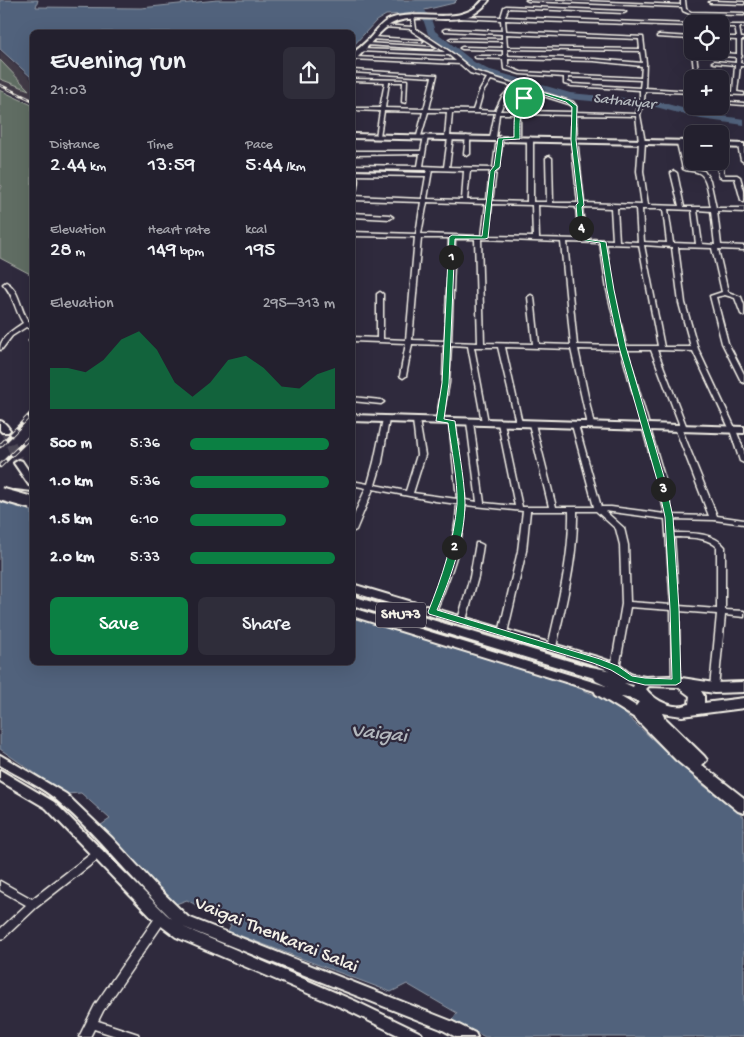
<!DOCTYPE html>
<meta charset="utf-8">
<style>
:root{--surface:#23202e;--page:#2f2d3a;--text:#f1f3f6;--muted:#a3a3aa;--line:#403e4a;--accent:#0b8043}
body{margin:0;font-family:"Gochi Hand",sans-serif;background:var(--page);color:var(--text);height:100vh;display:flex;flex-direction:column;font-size:19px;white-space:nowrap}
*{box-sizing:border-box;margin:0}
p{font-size:16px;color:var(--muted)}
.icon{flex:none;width:28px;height:28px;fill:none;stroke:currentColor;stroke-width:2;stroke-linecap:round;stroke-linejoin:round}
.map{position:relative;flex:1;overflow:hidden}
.drawer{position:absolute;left:30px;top:30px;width:325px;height:635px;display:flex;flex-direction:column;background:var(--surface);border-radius:8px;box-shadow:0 5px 20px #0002,0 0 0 1px var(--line)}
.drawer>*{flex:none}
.buttons{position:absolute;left:684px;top:15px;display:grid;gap:10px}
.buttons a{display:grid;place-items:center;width:45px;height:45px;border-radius:8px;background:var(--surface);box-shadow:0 5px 20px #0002,0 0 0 1px var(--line);font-size:25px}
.pin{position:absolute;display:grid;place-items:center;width:42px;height:42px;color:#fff;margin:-21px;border:2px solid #fff;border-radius:50%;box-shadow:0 1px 5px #0007}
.km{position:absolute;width:25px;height:25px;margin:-12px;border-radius:50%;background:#222;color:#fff;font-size:14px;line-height:25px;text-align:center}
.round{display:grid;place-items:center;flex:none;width:52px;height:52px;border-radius:8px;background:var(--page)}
.head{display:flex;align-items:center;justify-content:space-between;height:85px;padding:0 20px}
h1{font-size:28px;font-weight:600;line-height:38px}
.stats{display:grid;grid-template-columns:repeat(3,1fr);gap:8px;height:85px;padding:5px 20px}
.stats div{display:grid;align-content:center}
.stats b{font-size:21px;font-weight:600}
.stats small{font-size:14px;font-weight:400}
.stats p{font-size:14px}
.chart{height:140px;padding:10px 20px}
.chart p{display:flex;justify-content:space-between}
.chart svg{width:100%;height:90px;margin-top:5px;fill:var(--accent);opacity:.7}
.cta{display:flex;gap:10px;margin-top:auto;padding:10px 20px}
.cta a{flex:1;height:58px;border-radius:8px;background:var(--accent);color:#fff;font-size:20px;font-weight:600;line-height:58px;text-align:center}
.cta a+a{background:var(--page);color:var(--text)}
ul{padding:0 20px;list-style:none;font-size:16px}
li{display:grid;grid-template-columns:80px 60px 1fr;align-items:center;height:38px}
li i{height:12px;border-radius:6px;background:var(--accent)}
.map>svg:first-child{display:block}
.built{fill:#423b47}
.green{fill:#606d63;stroke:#aaafa6}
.water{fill:#51627c;stroke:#929ba7}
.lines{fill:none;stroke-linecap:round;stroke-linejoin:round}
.river{fill:#51627c;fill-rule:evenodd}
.tertiary-tunnel{stroke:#4d4857;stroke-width:10;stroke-dasharray:10 5;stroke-linecap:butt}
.minor-casing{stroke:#f4f1e8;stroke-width:3}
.tertiary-casing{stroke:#f4f1e8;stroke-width:4}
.secondary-casing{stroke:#f4f1e8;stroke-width:4}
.primary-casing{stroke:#f4f1e8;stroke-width:4}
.minor{fill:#2f2a3d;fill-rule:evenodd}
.tertiary{fill:#2f2a3d;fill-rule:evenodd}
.secondary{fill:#2f2a3d;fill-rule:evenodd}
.primary{fill:#2f2a3d;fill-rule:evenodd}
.rail-far1-casing{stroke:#f4f1e8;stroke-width:2.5}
.rail-casing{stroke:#f4f1e8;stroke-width:4.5}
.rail-far1{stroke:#2f2a3d;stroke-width:1;stroke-dasharray:4.5;stroke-linecap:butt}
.rail{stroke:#2f2a3d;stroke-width:2.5;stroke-dasharray:8;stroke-linecap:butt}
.primary-bridge-casing{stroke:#f4f1e8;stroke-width:16;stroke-linecap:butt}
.primary-bridge{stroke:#2f2a3d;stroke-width:12}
.route{fill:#0b8043;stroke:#fff;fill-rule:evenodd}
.labels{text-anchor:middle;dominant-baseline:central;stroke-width:4.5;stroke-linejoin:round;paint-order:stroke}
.far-water-label{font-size:15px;font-style:italic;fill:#b3b8bd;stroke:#2f2a3d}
.shield{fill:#2f2a3d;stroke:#b9b5b5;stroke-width:1}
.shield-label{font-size:15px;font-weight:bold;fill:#f4f1e8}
.near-street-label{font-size:19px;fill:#f4f1e8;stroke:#2f2a3d}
.near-water-label{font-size:21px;font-style:italic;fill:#b3b8bd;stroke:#2f2a3d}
</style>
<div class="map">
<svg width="744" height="1037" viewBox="0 0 744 1037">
<rect width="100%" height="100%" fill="#2f2a3d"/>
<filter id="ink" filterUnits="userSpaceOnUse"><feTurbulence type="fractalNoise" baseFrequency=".02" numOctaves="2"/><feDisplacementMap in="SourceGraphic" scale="10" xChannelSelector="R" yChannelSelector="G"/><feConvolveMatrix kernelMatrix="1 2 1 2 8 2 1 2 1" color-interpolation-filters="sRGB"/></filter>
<g filter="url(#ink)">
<!-- built -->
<path class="built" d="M0,51L32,80V102L0,88Z"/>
<!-- green -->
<path class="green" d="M0,60L29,90L0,79Z
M0,90L32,105V275L0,258V191L2,186L0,184Z"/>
<!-- water -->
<path class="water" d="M0,0H38L36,7L141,8L217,0H457L454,3L408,14L386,15L376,21L353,46L352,32H32V78L0,49Z
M0,502L32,511V662H352L353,615L561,681L598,696L624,713L699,782L744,817V1037H485L452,1020L457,1013L407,984L391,992L228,931L231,925L187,900L173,905L101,825L110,819L81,793L65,794L0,749Z"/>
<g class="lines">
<!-- river -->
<path class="river" d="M400,3L424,9L431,19L435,31L474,62L487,69L570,93L656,101L701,113L744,119V125L701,119L656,107L569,99L481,73L468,66L428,34L423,19L418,13L400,7Z"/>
<!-- tertiary-tunnel -->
<path class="tertiary-tunnel" d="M5,430L19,463"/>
<!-- minor casing -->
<g class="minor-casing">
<path id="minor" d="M526,0H560L681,5V0H685L686,9L691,12L744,13V15L690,14L683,11L682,7L528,1Z
M711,1L744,2V4L710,3L709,2Z
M506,6L624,11L626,12L624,13L508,8L505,17L692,24V26L505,20L506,31L643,37L646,63L645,88L692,91V93L645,91L644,100L640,115L645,142L643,171L648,205L679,206L671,173L674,171L677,173L684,207H711C709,199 708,177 699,173C694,170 688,172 683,169L677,143L680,141L683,143L688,168L704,171L710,180L716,208H744V212L717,211L721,245L744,246V250L718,249L728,292L741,297L744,305V316L741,314L735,298L725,295L716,297L728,343L744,374V383L741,381L722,343L710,296L722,292L712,248L678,247L685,303L698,349L736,430L744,451V463L740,461L730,430L693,351L657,350L687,428L686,429L682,430L717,516L744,520V524L714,520L673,519L674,533C692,533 713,532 725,547V610L744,611V617L725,615L718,688L717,690H711L710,688L717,614L679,611L680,682L679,684H673L672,682L671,610L630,607L619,668L618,670H612L611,668L622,604L620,545L616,529L596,511H577C578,558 566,602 556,647L555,649H549L548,647C558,602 570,558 569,511H530L526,551L507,633L506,635H500L499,633L518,551L523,511L465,505C464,542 450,577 436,611L432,614L428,611C442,577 456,541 457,504L435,501L373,489L356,530L352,532V520L366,488L352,485V481L368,484L374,462L383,419L386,417L389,419L382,462L375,485L406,491L417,455L413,420L416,418L419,420L425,455L413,493L457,499L449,421L452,419L455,421L465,500L477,502L467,422L470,420L473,422L484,503L515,506L498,423L501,421L504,423L522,507H549L529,424L532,422L535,424L556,507H594L572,425L575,423L578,425L601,507H611L665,514L657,480L621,350L578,349L594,425L591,427L588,425L571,349L505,347L522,423L519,425L516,423L498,347H474L488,422L485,424L482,422L468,346L451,345L449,383L442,421L439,423L436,421L443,383L444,345L412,344L406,376L403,378L400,376L406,343L352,341V337L377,338V294L380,292L383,294V339L406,340L415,237L352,236V232L416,234L421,202L352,200V196L422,199L426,176L352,175V171L426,173L427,170L352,169V165L418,166L420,154L352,155V151H421L424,136L426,135L428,136L423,166L444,167L448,138L445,137L447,112H428L421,136L419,137L417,136L423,112L384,111L380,136L376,137L380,111L352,110V108H380L385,82L352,81V79L407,80L406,103L402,102L403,82H389L385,108L424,109L432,77L352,72V70L437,75L429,109L473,110L479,92L487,78L470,73L460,64L352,59V57H354L456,61L449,55L359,51V49H361L445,52L412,31V29L384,27H382V25L412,27L411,16L414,15L416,29L452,53L474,71L573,102L576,106V112L636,114L640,100V90L572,86L564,84V77L520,74L504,69L503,59L476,58L474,57L476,56H503V50L462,49L460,48L462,47L503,48L502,41L451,40L449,39L451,38L502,39V34L445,31L443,30L445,29L502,31L501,20L458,18L456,17L458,16L501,17L504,7ZM506,34L639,39L640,49L507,47ZM507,49L640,51L642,63L594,59L508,56ZM508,59L594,61L642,66L641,78L521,72L508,67ZM568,77L641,80L640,88L573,84L568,82ZM491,80L512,86L502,97L495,111L478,110L483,92ZM516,87L530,92L521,100L516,111H500L506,98ZM534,93L569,104L572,106V112L521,111L525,102ZM452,113H495L490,138L493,140L496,138L499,114H515L514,139L517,141L520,139V114L572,115L571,140L578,203H553L552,158L549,156L546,158L547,202H533V139L530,137L527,139V202L492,201L496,171L498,170L503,138L500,136L497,138L493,168L449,167L453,137L450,136ZM576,115L636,116L639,142L637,171L642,205L584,203L577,140ZM432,170L464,171L462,200L427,199ZM470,171H490L487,200H467ZM427,202L486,204L482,236L421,234ZM492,204L532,205L533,237L488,236ZM538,205L576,207L579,239L539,238ZM582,207L611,208L613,240L585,239ZM617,208H636L638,242L619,241ZM642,209H663L667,243L644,242ZM668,209L692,210L696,244L673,243ZM697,210L711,211L715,245L702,244ZM421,238H449L445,341L412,340ZM455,239H475L478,343L451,342ZM481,239L561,242L571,345L539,344L534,297L531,295L528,297L533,344L484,343ZM567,242L600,243L607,290L620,346L577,345ZM606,244L639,245L658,346H626L613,290ZM644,245L672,247L679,303L691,347H664ZM627,350H651L680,426L676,427L675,428L709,516L672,515L665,480ZM605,511L665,519L671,605L630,602L628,545L624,528ZM674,537C689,538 706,536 717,547V609L679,606Z
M720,25H744V27H739L741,38H744V40H741V55L742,56L741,57L740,63L744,64V66H740L737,92L744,93V95L720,94V92H733L735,65L714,63L712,62L714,61L736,63V57L696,54L699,79H695L692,52V50V51L737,54V40L720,39V37H737L735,27H720Z
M659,35L692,37V39L657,37V36Z
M372,37L421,40L423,41L421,42L370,39V38Z
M367,43L433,47L435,48L433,49L365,45V43Z
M731,102L744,103V105L731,104Z
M466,136L470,137V154L467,156L464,154Z
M741,144L743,145L744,148V162L741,160L738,146Z
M720,160L722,161L724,175H737L740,177L744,191V202L741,200L735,178H722L719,176L716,161H720Z
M352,213L390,215L393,217L390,219L352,217Z
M6,282C22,291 19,314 32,325V330L26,327L12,336L2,349L0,350C0,337 13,330 23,323C14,309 15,297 3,284Z
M32,338V343L29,341L30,339Z
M352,397L381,400L384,402L381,404L352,401Z
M476,543H479L483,545L478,577L466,620L462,623L458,620L470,577Z
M99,849L102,850L104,853L102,856L37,907L4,938L0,939V929L26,905L0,890V881L32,899L96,850Z
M161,914L165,915L166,918L165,921L103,1011L98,1021L138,1034L139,1037H119L94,1029L90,1037H79L95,1005L157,915Z"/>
</g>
<!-- tertiary casing -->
<g class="tertiary-casing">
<path id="tertiary" d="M352,134L692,141V145L352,138Z
M720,143L744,144V148L720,147Z
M352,415L744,427V433L352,421Z
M0,421C5,422 7,426 10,430L8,432H2L0,430Z
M19,460L22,461L32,476V486L29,485L14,463Z
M15,491L32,493V499L12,496L10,494L12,492Z
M0,755L66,794L112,838L159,889L188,917L451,1021L475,1033L477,1037H456L441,1029L183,927L355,1001L421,1033L423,1037H402L345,1009L176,937L156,922L46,808L0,781V770L54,802L166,914L172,919C133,881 100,837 59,802C44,788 18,776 0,765Z"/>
</g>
<!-- secondary casing -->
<g class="secondary-casing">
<path id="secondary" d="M483,0H489C467,31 433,13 402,20C380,24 369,50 352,62L353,53C358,49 363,45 368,40C375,33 380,23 390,19C420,8 462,28 483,0Z
M352,174C360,176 357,184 356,190L352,192Z
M352,584L600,658L619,665L635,678L634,681C624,684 619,676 611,672C605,668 598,666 592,664L352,592Z
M352,608L606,686L643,692L644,695L643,698L638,700L601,693L352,616Z"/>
</g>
<!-- primary casing -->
<g class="primary-casing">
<path id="primary" d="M352,596L586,666L645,677L669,676L714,683L744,682V692L714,693L701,691L704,696V703L744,698V708L682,716L662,713L664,717L704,756L707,760L702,765L744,798V813L738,811L676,760L635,718L596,694L594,690L596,686L601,685L636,706L639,702L596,681L594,678L352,605ZM624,683L634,685L633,687ZM649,686L678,687L690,696L689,704C675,711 655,701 646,689Z"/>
</g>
<!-- minor -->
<use href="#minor" class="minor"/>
<!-- tertiary -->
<use href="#tertiary" class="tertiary"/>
<!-- secondary -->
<use href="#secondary" class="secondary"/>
<!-- primary -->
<use href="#primary" class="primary"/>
<!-- rail-far1 casing -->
<g class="rail-far1-casing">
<path id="rail-far1" d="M0,85L32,100"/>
</g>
<!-- rail casing -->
<g class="rail-casing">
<path id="rail" d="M0,446L32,413
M0,466L32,435"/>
</g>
<!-- rail-far1 -->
<use href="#rail-far1" class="rail-far1"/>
<!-- rail -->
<use href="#rail" class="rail"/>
<!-- primary-bridge casing -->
<g class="primary-bridge-casing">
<path id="primary-bridge" d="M0,494L32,503"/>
</g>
<!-- primary-bridge -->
<use href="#primary-bridge" class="primary-bridge"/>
</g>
</g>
<!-- route -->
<path class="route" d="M532,89L569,100L577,106L576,140L584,205L582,207L585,239L606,242L614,290L626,347L665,480L673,517L679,609L681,682L676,685H645L629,681L611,670L593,663L429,614L428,612C442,577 454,541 457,504C458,482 451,447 448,423L436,421L442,383L449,237L452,235L482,236L490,171L494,166L498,138L514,137C514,115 513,103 532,89ZM535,92L566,102L572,107L571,140L578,203L576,205L579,240L600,243L607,290L619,347L657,480L665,517L670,609L672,679L645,678L632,676L618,666L600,659L437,610C451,577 465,539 465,502C464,475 458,448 455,421L444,419L449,383L455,239H485L488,238L495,171L500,167L503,140L520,139C520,120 518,105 535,92Z"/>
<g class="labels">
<!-- far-water labels -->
<g class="far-water-label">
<text transform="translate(624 102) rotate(6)">Sathaiyar</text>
</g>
<!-- shield labels -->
<rect class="shield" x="376" y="602.5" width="50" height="25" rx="4"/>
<g class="shield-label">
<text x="401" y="615">SHU73</text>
</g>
<!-- near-street labels -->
<g class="near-street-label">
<text transform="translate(276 936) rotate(22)">Vaigai Thenkarai Salai</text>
</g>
<!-- near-water labels -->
<g class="near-water-label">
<text transform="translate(379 735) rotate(6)">Vaigai</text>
</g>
</g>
</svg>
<div class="buttons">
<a><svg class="icon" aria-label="locate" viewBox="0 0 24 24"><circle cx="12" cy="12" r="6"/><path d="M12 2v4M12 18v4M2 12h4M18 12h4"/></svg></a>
<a>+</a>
<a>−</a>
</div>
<div class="pin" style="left:524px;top:98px;background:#1e9e55"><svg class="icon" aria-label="arrive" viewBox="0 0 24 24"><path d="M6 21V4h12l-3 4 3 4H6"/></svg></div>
<b class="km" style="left:451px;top:257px">1</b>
<b class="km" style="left:454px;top:547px">2</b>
<b class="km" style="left:663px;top:489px">3</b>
<b class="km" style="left:581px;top:228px">4</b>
<section class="drawer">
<div class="head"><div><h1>Evening run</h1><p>21:03</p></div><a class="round"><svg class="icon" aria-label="share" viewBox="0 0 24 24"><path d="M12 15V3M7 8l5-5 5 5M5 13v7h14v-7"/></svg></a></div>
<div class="stats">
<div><p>Distance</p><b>2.44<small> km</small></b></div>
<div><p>Time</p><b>13:59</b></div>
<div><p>Pace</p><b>5:44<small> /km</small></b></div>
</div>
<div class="stats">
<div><p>Elevation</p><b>28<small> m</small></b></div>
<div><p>Heart rate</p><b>149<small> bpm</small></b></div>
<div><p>kcal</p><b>195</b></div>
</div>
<div class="chart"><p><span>Elevation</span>295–313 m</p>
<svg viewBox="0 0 160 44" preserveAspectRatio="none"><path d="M0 44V24L10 24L20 26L30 20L40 10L50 6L60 15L70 31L80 38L90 31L100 20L110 18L120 24L130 33L140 34L150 27L160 24V44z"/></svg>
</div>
<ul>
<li><b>500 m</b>5:36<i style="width:96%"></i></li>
<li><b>1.0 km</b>5:36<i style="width:96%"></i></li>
<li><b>1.5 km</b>6:10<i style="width:66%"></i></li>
<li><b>2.0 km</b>5:33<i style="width:100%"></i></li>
</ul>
<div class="cta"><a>Save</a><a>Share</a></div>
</section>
</div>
